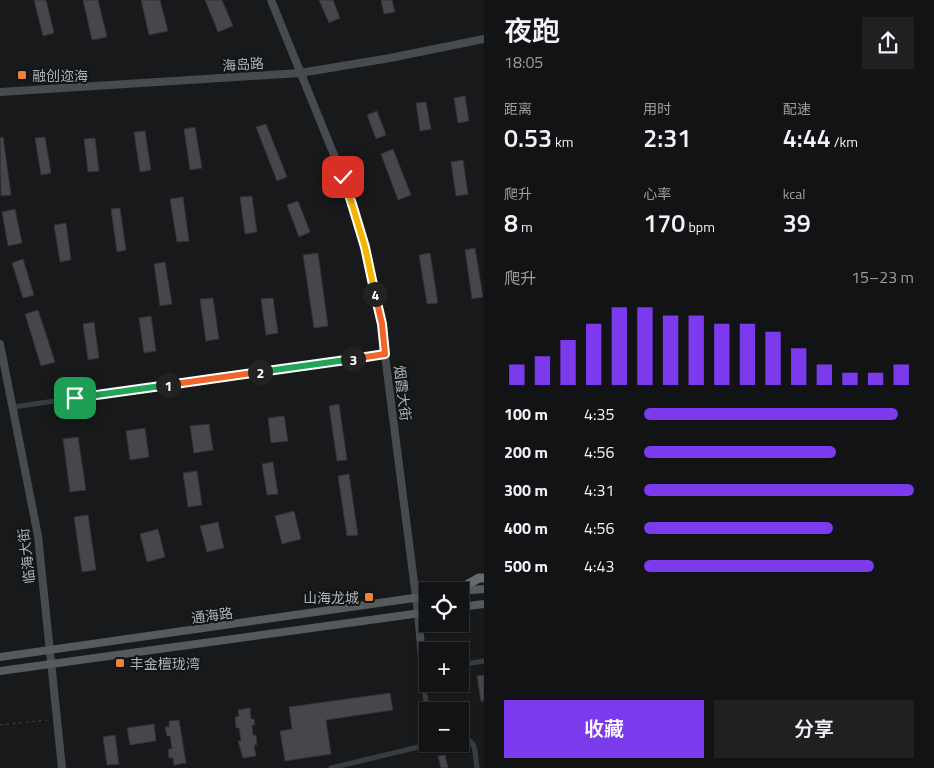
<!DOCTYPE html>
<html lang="zh">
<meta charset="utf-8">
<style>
:root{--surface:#121314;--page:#1f2022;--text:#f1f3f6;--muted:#9c9ea0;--line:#313234;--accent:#7c3aed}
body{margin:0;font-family:"Titillium Web","Noto Sans SC",sans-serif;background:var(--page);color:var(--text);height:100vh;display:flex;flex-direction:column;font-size:19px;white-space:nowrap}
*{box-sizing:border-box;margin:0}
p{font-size:16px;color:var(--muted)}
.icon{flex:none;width:28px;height:28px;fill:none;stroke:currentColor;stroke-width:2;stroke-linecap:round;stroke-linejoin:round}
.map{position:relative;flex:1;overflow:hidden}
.side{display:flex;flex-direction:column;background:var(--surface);width:450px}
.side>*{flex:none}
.tools{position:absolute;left:419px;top:582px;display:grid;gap:10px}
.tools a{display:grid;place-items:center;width:50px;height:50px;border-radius:0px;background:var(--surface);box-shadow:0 1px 4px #0004,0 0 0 1px var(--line);font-size:25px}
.pin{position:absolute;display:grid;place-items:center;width:42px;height:42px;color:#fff;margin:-21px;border-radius:10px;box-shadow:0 2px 8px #0006}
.km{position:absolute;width:25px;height:25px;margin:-12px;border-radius:50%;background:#222;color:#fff;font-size:14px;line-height:25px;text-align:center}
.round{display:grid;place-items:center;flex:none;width:52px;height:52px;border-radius:0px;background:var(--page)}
.headline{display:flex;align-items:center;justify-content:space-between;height:85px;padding:0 20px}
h1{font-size:28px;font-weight:600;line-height:38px}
.figures{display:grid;grid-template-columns:repeat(3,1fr);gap:8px;height:85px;padding:5px 20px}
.figures div{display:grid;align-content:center}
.figures b{font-size:25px;font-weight:600}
.figures small{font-size:14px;font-weight:400}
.figures p{font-size:14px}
.chart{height:140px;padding:10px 20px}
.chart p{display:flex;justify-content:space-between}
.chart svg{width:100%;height:90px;margin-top:5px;stroke:var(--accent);stroke-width:6}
.button{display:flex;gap:10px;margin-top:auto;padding:10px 20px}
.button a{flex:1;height:58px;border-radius:0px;background:var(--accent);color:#fff;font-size:20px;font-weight:600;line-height:58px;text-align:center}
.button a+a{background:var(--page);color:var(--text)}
ul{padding:0 20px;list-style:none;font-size:16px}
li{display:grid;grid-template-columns:80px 60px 1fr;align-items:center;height:38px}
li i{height:12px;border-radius:6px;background:var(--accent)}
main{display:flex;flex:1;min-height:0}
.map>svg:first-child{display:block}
.building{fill:#45474a;stroke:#323336}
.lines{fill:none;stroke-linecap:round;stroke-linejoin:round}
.path{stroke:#3f4346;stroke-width:1;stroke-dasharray:2.5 4;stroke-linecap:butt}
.street{stroke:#393c3f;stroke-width:5}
.secondary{stroke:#474b4f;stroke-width:8}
.primary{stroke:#555a5e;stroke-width:8}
.highway{stroke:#656b70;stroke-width:9}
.split-1-casing{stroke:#fff;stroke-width:10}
.split-2-casing{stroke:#fff;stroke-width:10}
.split-3-casing{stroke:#fff;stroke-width:10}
.split-4-casing{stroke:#fff;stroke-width:10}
.split-5-casing{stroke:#fff;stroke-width:10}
.split-6-casing{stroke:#fff;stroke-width:10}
.split-1{stroke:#22a559;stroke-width:6}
.split-2{stroke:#f0652b;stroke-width:6}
.split-3{stroke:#22a559;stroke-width:6}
.split-4{stroke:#f0652b;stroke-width:6}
.split-5{stroke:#f5b400;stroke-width:6}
.split-6{stroke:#f5b400;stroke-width:6}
.poi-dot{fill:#ef813c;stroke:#131415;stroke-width:2}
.labels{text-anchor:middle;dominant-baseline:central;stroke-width:4;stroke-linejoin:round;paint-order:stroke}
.street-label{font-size:14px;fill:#abb3ba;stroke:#131415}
.poi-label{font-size:14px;fill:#abb3ba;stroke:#131415;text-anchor:start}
</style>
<main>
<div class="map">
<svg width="484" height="768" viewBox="0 0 484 768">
<rect width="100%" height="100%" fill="#18191a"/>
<!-- building -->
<path class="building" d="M34,0H46L54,33L43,36Z
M83,0H98L107,37L92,40Z
M141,0H160L168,31L149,35Z
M205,0H222L233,26L218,32Z
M319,0H333L340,18L329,23Z
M381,0H392L395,12L384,14Z
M465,96L469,121L458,123L454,98Z
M426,102L431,129L420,131L416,103Z
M377,111L386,135L376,139L367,115Z
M266,124L287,177L277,181L256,127Z
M195,127L202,168L190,170L184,129Z
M145,131L151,170L140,172L134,132Z
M3,137L11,195L1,196L0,138Z
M45,137L51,173L41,175L35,138Z
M95,138L99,171L88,172L84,139Z
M393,149L411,195L398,200L381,154Z
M463,160L468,194L456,196L451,162Z
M252,196L257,232L245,234L240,197Z
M183,197L189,241L177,242L170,199Z
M298,201L310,232L299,237L287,205Z
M120,208L126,250L117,252L111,209Z
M15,209L22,243L8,246L2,212Z
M66,223L71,260L60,262L54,225Z
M475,248L483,297L472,299L465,250Z
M318,253L328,326L314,328L303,255Z
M430,253L438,303L427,304L419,255Z
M23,259L34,295L23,298L12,263Z
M165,262L172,304L160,306L154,264Z
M213,298L219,339L206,341L200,299Z
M273,298L278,333L266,335L261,299Z
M38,310L55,362L41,366L25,314Z
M151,316L156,351L144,353L139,318Z
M94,322L99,358L88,360L83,324Z
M339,404L347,460L337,461L329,406Z
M284,416L288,441L271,443L268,418Z
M209,424L213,450L194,453L190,426Z
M145,428L149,457L130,460L126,431Z
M78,437L86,490L70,492L63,439Z
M273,462L278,494L267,495L262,464Z
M197,471L202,505L188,507L183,473Z
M349,474L358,535L347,536L338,476Z
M294,511L301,539L282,544L275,516Z
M88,515L96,570L82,572L74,517Z
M218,522L224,548L207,552L200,526Z
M158,529L165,557L147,562L140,534Z
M484,675V701H481L477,676Z
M390,693L393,710L326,720L331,754L285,761L280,731L292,729L289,707Z
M250,708L251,719H254L255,725H252L253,735H256L257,745H254L256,756L243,758L238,741H241L239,728H236L235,717L239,716L238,710Z
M179,720L186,763L174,765L173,758H169L168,749H172L170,736H167L165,727H169V721Z
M154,724L156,741L130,745L127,728Z
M115,735L119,764L107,765L103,737Z
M445,755L448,768H441L438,756Z"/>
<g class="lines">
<!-- path -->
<path class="path" d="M0,725L47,720"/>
<!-- street -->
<path class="street" d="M13,407L385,354
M422,657L421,670L428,715
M460,665L484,661
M460,739C477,736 475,755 477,768
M331,768L431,744"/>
<!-- secondary -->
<path class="secondary" d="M271,0L343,177L365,247L381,324L418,613L422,657
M0,92L300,73L390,58L484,39
M0,344L38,536L62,768"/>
<!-- primary -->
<path class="primary" d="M460,591L484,589
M460,607L484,604
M0,657L428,596
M0,671L428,612"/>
<!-- highway -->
<path class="highway" d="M456,591L479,578H484"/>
</g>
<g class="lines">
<!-- split-1 casing -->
<g class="split-1-casing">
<path id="split-1" d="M75,398L168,385"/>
</g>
<!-- split-2 casing -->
<g class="split-2-casing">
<path id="split-2" d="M168,385L260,372"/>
</g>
<!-- split-3 casing -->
<g class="split-3-casing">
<path id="split-3" d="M260,372L353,359"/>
</g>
<!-- split-4 casing -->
<g class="split-4-casing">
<path id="split-4" d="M353,359L385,354L382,324L375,294"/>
</g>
<!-- split-5 casing -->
<g class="split-5-casing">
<path id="split-5" d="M352,204L365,247L375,294"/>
</g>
<!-- split-6 casing -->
<g class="split-6-casing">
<path id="split-6" d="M343,177L352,204"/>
</g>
<!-- split-1 -->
<use href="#split-1" class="split-1"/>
<!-- split-2 -->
<use href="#split-2" class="split-2"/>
<!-- split-3 -->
<use href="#split-3" class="split-3"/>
<!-- split-4 -->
<use href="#split-4" class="split-4"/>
<!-- split-5 -->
<use href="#split-5" class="split-5"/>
<!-- split-6 -->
<use href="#split-6" class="split-6"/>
</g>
<!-- markers -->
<g class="poi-dot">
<rect x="17" y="70" width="10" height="10" rx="2.5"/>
<rect x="364" y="592" width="10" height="10" rx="2.5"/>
<rect x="115" y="658" width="10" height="10" rx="2.5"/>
</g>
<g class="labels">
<!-- street labels -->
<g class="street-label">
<text transform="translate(243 64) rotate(-4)">海岛路</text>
<text transform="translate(403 393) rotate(83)">烟霞大街</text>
<text transform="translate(26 556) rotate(-97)">临海大街</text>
<text transform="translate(212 615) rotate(-8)">通海路</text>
</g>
<!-- poi labels -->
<g class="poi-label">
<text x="32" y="75">融创迩海</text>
<text x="359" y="597" text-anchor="end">山海龙城</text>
<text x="130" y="663">丰金檀珑湾</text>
</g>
</g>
</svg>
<div class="tools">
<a><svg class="icon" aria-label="locate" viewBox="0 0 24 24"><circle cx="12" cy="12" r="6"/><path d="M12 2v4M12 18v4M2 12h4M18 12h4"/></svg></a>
<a>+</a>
<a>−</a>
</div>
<div class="pin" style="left:75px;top:398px;background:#1e9e55"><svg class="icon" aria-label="arrive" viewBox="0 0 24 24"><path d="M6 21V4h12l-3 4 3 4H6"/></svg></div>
<div class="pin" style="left:343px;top:177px;background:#d93025"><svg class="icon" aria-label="check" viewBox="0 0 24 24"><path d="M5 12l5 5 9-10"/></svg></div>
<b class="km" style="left:168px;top:385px">1</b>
<b class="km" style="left:260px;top:372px">2</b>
<b class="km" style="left:353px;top:359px">3</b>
<b class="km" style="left:375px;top:294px">4</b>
</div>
<section class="side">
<div class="headline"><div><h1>夜跑</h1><p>18:05</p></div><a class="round"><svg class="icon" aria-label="share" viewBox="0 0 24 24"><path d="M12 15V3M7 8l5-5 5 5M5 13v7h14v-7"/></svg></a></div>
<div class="figures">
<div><p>距离</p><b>0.53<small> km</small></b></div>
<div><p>用时</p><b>2:31</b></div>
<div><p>配速</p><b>4:44<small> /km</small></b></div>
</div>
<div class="figures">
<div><p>爬升</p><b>8<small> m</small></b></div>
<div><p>心率</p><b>170<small> bpm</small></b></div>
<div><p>kcal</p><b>39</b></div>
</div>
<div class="chart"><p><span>爬升</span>15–23 m</p>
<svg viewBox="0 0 160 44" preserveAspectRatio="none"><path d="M5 44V34M15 44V30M25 44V22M35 44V14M45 44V6M55 44V6M65 44V10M75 44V10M85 44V14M95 44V14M105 44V18M115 44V26M125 44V34M135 44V38M145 44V38M155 44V34"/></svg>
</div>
<ul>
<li><b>100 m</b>4:35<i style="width:94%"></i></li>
<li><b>200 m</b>4:56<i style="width:71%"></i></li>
<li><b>300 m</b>4:31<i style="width:100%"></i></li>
<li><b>400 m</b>4:56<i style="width:70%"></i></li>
<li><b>500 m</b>4:43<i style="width:85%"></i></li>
</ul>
<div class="button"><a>收藏</a><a>分享</a></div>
</section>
</main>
